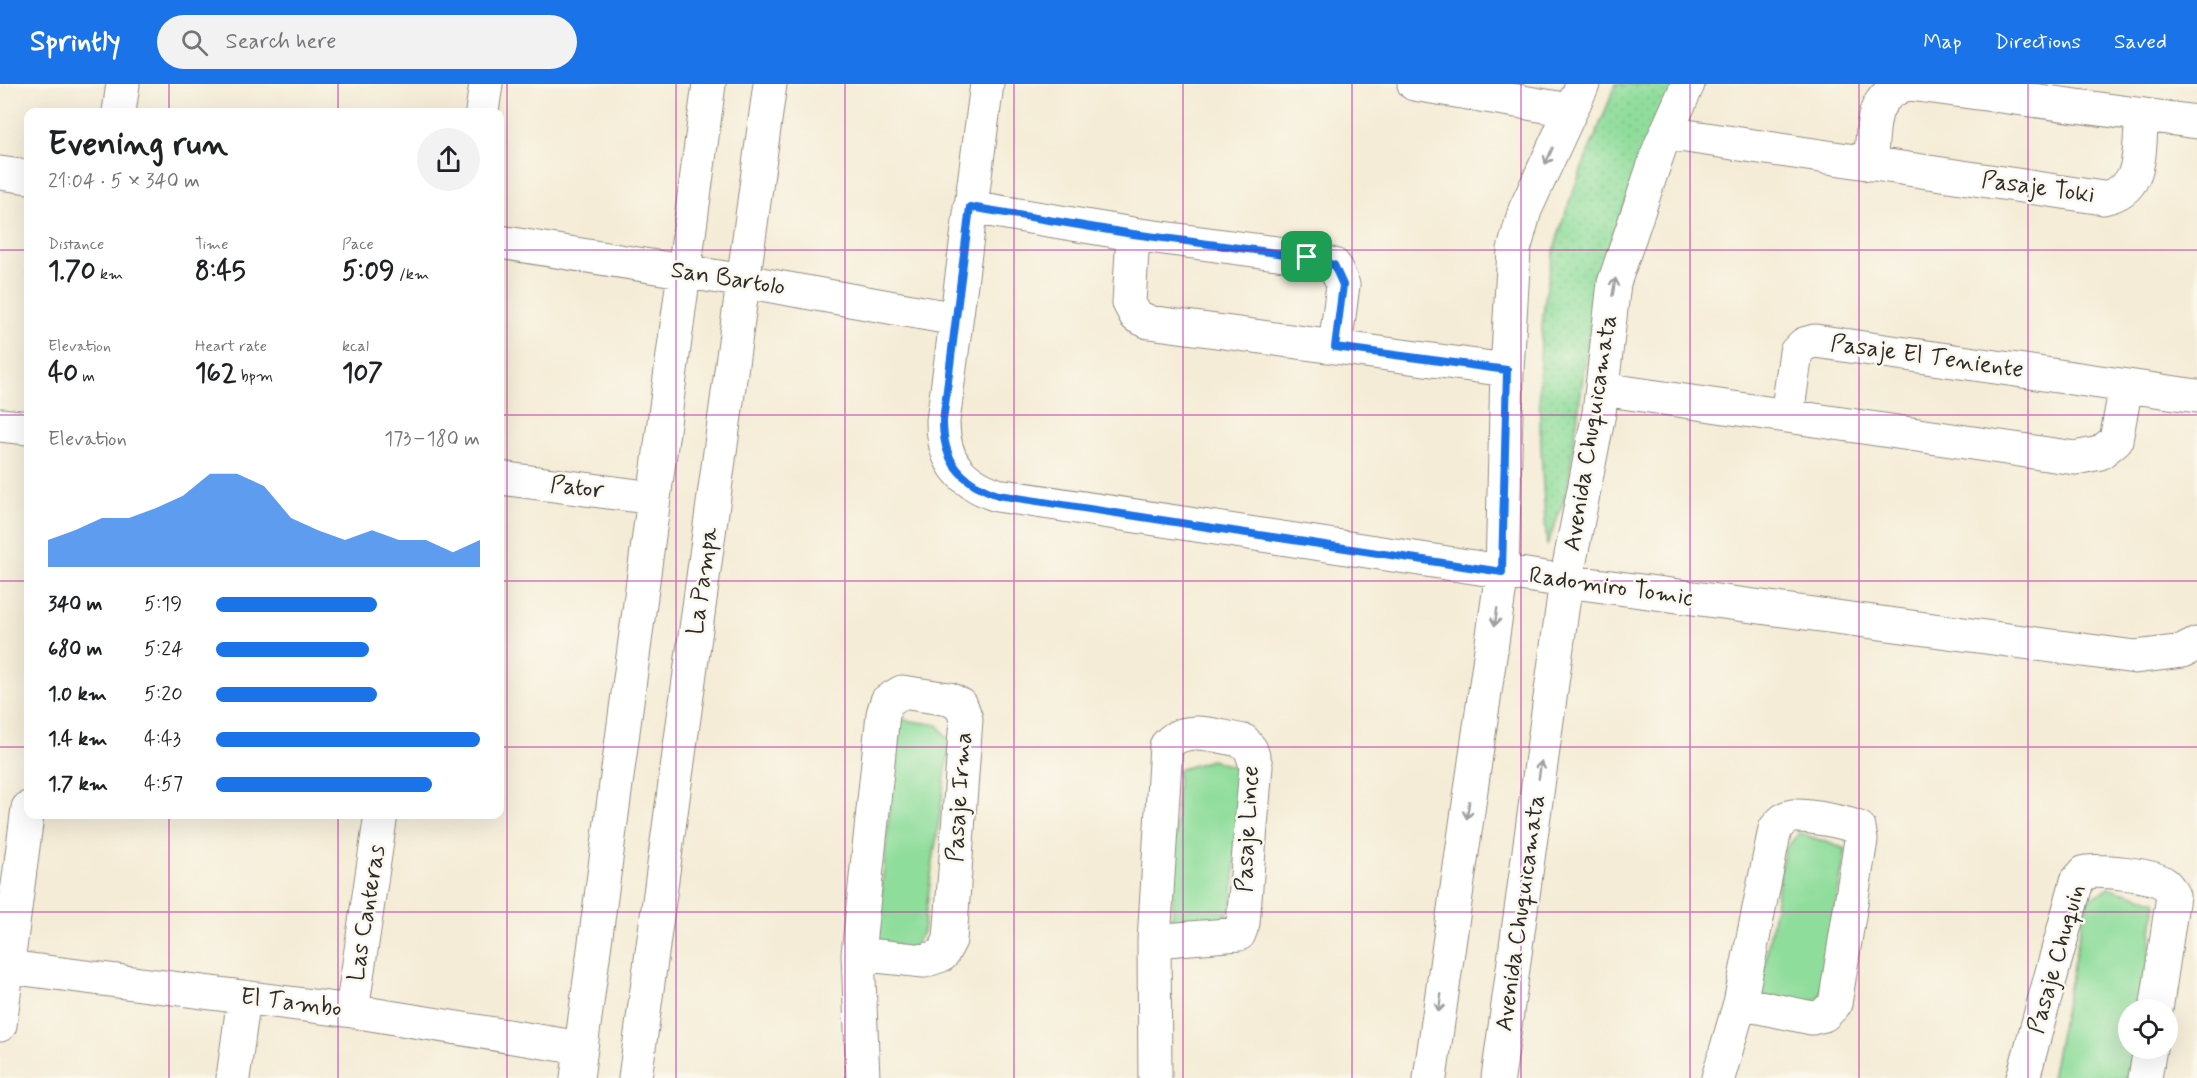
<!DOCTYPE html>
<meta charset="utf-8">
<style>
:root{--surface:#fff;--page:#f2f2f2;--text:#202124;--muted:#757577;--accent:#1a73e8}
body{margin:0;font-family:Mynerve,sans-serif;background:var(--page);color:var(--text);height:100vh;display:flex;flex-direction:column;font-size:22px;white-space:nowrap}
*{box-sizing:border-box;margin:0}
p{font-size:20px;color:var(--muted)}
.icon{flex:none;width:33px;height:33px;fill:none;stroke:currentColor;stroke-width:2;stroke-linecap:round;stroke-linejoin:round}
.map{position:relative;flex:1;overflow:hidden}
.details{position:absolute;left:24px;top:24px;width:480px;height:711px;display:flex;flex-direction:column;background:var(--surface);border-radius:12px;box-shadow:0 6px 24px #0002}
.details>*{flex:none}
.controls{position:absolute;left:2118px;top:915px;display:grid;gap:12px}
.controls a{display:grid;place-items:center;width:60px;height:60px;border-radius:50%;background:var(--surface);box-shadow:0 6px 24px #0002;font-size:30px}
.pin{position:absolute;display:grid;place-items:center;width:51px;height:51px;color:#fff;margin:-26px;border-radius:12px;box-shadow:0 3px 9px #0006}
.round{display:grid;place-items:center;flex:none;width:63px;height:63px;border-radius:32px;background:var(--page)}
.overview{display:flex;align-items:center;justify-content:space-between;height:102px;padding:0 24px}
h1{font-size:33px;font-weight:700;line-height:45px}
.metrics{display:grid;grid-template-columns:repeat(3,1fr);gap:9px;height:102px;padding:6px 24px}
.metrics div{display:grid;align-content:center}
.metrics b{font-size:26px;font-weight:700}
.metrics small{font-size:16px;font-weight:400}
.metrics p{font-size:16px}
.chart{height:168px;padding:12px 24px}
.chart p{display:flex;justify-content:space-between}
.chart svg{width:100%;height:108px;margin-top:6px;fill:var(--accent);opacity:.7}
ul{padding:0 24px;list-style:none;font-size:20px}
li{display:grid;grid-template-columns:96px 72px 1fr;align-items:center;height:45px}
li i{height:15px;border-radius:8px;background:var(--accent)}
header{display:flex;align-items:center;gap:36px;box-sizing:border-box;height:84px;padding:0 30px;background:var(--accent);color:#fff}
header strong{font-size:28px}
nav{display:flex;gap:33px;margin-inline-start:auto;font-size:21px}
.search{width:420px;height:54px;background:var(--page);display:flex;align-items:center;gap:15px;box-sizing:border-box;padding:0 21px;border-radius:33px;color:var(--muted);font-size:22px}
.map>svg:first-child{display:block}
.grass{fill:url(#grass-dots);stroke:#5d8463;stroke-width:1.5}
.green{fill:#8fdd9b;stroke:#5d8463;stroke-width:1.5}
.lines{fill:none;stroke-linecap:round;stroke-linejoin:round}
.minor-casing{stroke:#908c80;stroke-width:35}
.minor{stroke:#fff;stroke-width:33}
.oneway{stroke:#a0a0a0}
.route-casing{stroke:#fff;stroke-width:12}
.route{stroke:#1a73e8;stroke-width:8}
.grid{fill:none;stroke:#b5179e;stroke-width:1.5;stroke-opacity:0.55}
.labels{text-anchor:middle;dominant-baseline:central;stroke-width:5;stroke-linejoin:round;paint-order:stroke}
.street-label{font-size:24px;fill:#2b2b2b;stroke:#fbf7ec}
</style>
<header>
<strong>Sprintly</strong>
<div class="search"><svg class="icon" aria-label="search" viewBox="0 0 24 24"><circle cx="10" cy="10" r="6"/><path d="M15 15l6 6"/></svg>Search here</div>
<nav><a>Map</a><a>Directions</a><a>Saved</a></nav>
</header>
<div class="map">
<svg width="2197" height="994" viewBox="0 0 2197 994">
<defs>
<pattern id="grass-dots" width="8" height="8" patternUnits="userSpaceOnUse" patternTransform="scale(1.5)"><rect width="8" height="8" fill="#8fdd9b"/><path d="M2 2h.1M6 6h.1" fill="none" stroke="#7cbe86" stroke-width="1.8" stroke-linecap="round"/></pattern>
</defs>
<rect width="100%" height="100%" fill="#fbf7ec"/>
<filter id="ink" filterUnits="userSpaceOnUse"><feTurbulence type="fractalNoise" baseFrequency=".0167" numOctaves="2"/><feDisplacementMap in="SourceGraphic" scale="12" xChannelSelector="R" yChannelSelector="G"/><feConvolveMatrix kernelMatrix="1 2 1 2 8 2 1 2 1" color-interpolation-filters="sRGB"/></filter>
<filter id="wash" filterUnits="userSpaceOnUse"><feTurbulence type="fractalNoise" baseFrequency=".008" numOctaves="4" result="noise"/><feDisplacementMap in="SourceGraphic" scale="24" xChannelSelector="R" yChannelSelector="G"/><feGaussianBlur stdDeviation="1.35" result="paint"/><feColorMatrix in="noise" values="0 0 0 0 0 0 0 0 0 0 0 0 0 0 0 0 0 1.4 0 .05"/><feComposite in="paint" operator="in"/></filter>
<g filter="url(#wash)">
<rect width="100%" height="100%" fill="#f4ecd6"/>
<!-- grass -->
<path class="grass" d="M1616,0H1675L1618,137L1595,207L1567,408L1547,462C1540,364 1530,244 1559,149C1574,99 1597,49 1616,0Z"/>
<!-- green -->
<path class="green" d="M898,635L938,641L950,658L923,848L912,866L877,856Z
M1211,676L1242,685L1232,824L1214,844L1172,838L1178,686Z
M1799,749L1846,765L1820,912L1806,923L1760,911L1784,767Z
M2109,804L2156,817L2142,925L2128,926V964L2137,965L2133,994H2051L2086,817Z"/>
</g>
<g filter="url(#ink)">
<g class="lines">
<!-- minor casing -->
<g class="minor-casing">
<path id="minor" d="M987,0L943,337C943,377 960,398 997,411L1566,497L2135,573L2183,567L2197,560
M1414,0L1570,26
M1910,0L2197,38
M119,28L123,0
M482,28L486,0
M1666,49L2103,114C2145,106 2138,67 2142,31
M1870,80C1875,43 1867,14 1907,0
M0,89L28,93
M970,123L1133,150L1307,173L1334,181L1343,201L1335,263
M1133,150L1129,219L1136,232L1149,238L1507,286
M500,158L744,197L956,235
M1602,305L2075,374L2100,369L2116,356L2126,302
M1787,332L1796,268L1804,260L1815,257L2197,312
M0,341L28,344
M500,394L654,414
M1154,857L1239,850L1243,839L1256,682L1251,666L1244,657C1219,653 1183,639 1166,662L1154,857L1155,994
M858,870L924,877L942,871L950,856L966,635L961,621L949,615L902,608L887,617L883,630L858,870L863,994
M0,882L352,927L581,964
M352,927L381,730
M0,941L28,724
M233,994L244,913
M577,994L709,0
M635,994L770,0
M1430,994L1502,488L1507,286L1514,166L1525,126L1583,0
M1498,994L1566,497L1599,329L1614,199L1660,63L1688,0
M1718,994L1740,919L1775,745C1780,739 1784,733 1793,732C1808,731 1845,738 1859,744L1861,756L1835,920L1824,931L1812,934L1740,919
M2023,994L2077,797L2085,788C2101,786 2152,790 2165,800C2169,803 2171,808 2173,812L2156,926
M2145,994L2150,964"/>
</g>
<!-- minor -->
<use href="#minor" class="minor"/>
</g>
<!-- one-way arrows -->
<defs><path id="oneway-shaft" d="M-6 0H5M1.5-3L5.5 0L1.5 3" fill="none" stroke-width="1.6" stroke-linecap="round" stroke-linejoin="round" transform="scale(1.5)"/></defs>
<g class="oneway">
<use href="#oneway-shaft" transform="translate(1549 72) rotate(114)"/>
<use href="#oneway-shaft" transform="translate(1614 203) rotate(-80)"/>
<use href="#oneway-shaft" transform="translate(1496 533) rotate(98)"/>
<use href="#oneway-shaft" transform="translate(1540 686) rotate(-82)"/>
<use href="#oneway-shaft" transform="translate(1468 726) rotate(98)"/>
<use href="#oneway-shaft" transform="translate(1440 919) rotate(98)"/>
</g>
</g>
<g class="lines" filter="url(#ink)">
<!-- route casing -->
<g class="route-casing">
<path id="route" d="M970,123L1133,150L1307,173L1334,181L1343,201L1335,263L1507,286L1502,488L998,411C960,398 943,377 943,337Z"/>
</g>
<!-- route -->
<use href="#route" class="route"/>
</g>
<!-- grid -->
<path class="grid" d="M169,0V28M338,0V28M507,0V994M676,0V994M845,0V994M1014,0V994M1183,0V994M1352,0V994M1521,0V994M1690,0V994M1859,0V994M2028,0V994M0,166H28M500,166H2197M0,331H28M500,331H2197M0,497H28M500,497H2197M0,663H28M500,663H2197M169,730V994M338,730V994M0,828H2197"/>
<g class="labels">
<!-- street labels -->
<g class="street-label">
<text transform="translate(2038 104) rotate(8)">Pasaje Toki</text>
<text transform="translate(728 195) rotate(9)">San Bartolo</text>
<text transform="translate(1927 273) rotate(8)">Pasaje El Teniente</text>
<text transform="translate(1591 349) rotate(-81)">Avenida Chuquicamata</text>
<text transform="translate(577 404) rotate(7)">Pator</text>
<text transform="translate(703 497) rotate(-82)">La Pampa</text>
<text transform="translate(1611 503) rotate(8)">Radomiro Tomic</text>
<text transform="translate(960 713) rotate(-86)">Pasaje Irma</text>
<text transform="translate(1248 745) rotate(-87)">Pasaje Lince</text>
<text transform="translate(367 829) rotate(-81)">Las Canteras</text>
<text transform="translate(1521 829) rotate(-82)">Avenida Chuquicamata</text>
<text transform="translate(2057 875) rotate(-74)">Pasaje Chuquin</text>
<text transform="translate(291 919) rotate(7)">El Tambo</text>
</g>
</g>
</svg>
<div class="controls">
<a><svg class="icon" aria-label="locate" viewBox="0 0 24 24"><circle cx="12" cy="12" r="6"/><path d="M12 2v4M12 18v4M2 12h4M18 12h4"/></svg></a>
</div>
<div class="pin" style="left:1307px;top:173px;background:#1e9e55"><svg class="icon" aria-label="arrive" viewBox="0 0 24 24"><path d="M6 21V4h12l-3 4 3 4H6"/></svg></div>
<section class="details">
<div class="overview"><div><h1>Evening run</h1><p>21:04 · 5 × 340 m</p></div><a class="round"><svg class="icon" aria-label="share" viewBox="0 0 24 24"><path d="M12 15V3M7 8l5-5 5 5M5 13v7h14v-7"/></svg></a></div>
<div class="metrics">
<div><p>Distance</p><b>1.70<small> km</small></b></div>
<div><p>Time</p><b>8:45</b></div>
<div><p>Pace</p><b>5:09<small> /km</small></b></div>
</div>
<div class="metrics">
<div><p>Elevation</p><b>40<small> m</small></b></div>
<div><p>Heart rate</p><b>162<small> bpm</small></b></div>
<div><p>kcal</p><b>107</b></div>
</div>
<div class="chart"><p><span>Elevation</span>173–180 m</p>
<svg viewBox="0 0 160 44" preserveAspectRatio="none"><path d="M0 44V33L10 29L20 24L30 24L40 20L50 15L60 6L70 6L80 11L90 24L100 29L110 33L120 29L130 33L140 33L150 38L160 33V44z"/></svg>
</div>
<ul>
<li><b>340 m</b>5:19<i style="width:61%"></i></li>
<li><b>680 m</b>5:24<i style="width:58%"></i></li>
<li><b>1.0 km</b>5:20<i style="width:61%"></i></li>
<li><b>1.4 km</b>4:43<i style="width:100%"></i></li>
<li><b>1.7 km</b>4:57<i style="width:82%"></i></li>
</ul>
</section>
</div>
